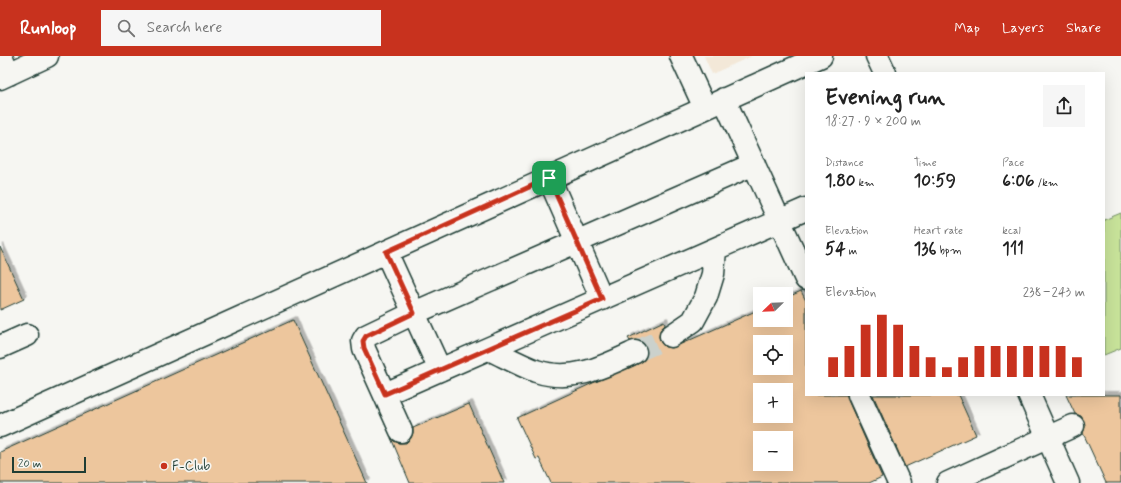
<!DOCTYPE html>
<meta charset="utf-8">
<style>
:root{--surface:#fff;--page:#f6f6f6;--text:#222;--muted:#767676;--accent:#c8321e}
body{margin:0;font-family:Mynerve,sans-serif;background:var(--page);color:var(--text);height:100vh;display:flex;flex-direction:column;font-size:15px;white-space:nowrap}
*{box-sizing:border-box;margin:0}
p{font-size:13px;color:var(--muted)}
.icon{flex:none;width:22px;height:22px;fill:none;stroke:currentColor;stroke-width:2;stroke-linecap:round;stroke-linejoin:round}
.map{position:relative;flex:1;overflow:hidden}
.details{position:absolute;left:805px;top:16px;width:300px;height:324px;display:flex;flex-direction:column;background:var(--surface);border-radius:0px;box-shadow:0 4px 16px #0002}
.details>*{flex:none}
.needle{width:26px;rotate:247deg}
.controls{position:absolute;left:753px;top:231px;display:grid;gap:8px}
.controls a{display:grid;place-items:center;width:40px;height:40px;border-radius:0px;background:var(--surface);box-shadow:0 4px 16px #0002;font-size:20px}
.scale{position:absolute;left:12px;bottom:10px;width:74px;box-sizing:border-box;padding-left:4px;border:2px solid #1f3d34;border-top:0;font-size:11px;line-height:14px;white-space:nowrap;color:#1f3d34;-webkit-text-stroke:3px #f6f6f2;paint-order:stroke}
.pin{position:absolute;display:grid;place-items:center;width:34px;height:34px;color:#fff;margin:-17px;border-radius:8px;box-shadow:0 2px 6px #0006}
.round{display:grid;place-items:center;flex:none;width:42px;height:42px;border-radius:0px;background:var(--page)}
.head{display:flex;align-items:center;justify-content:space-between;height:68px;padding:0 20px}
h1{font-size:22px;font-weight:700;line-height:30px}
.figures{display:grid;grid-template-columns:repeat(3,1fr);gap:6px;height:68px;padding:4px 20px}
.figures div{display:grid;align-content:center}
.figures b{font-size:17px;font-weight:700}
.figures small{font-size:11px;font-weight:400}
.figures p{font-size:11px}
.chart{height:112px;padding:8px 20px}
.chart p{display:flex;justify-content:space-between}
.chart svg{width:100%;height:72px;margin-top:4px;stroke:var(--accent);stroke-width:6}
header{display:flex;align-items:center;gap:24px;box-sizing:border-box;height:56px;padding:0 20px;background:var(--accent);color:#fff}
header strong{font-size:19px}
nav{display:flex;gap:22px;margin-inline-start:auto;font-size:14px}
.search{width:280px;height:36px;background:var(--page);display:flex;align-items:center;gap:10px;box-sizing:border-box;padding:0 14px;border-radius:0px;color:var(--muted);font-size:15px}
.map>svg:first-child{display:block}
.built{fill:#f3e8d8}
.green{fill:#c8e39a;stroke:#749067}
.building{fill:#edc69d;stroke:#1f3d34;fill-rule:evenodd;filter:url(#shadow)}
.lines{fill:none;stroke-linecap:round;stroke-linejoin:round}
.minor-tunnel{stroke:#cbd1cc;stroke-width:22;stroke-dasharray:22 11;stroke-linecap:butt}
.minor-casing{stroke:#1f3d34;stroke-width:25}
.minor{stroke:#f6f6f2;stroke-width:22}
.route-casing{stroke:#fff;stroke-width:8}
.route{stroke:#c8321e;stroke-width:5}
.poi-dot{fill:#c8321e;stroke:#f6f6f2;stroke-width:1.5}
.labels{text-anchor:middle;dominant-baseline:central;stroke-width:3.5;stroke-linejoin:round;paint-order:stroke}
.poi-label{font-size:13px;fill:#1f3d34;stroke:#f6f6f2;text-anchor:start}
</style>
<header>
<strong>Runloop</strong>
<div class="search"><svg class="icon" aria-label="search" viewBox="0 0 24 24"><circle cx="10" cy="10" r="6"/><path d="M15 15l6 6"/></svg>Search here</div>
<nav><a>Map</a><a>Layers</a><a>Share</a></nav>
</header>
<div class="map">
<svg width="1121" height="427" viewBox="0 0 1121 427">
<defs>
<filter id="shadow"><feDropShadow dx="3.5" dy="-3.5" stdDeviation="0" flood-color="#0004"/></filter>
</defs>
<rect width="100%" height="100%" fill="#f6f6f2"/>
<filter id="ink" filterUnits="userSpaceOnUse"><feTurbulence type="fractalNoise" baseFrequency=".025" numOctaves="2"/><feDisplacementMap in="SourceGraphic" scale="8" xChannelSelector="R" yChannelSelector="G"/><feConvolveMatrix kernelMatrix="1 2 1 2 8 2 1 2 1" color-interpolation-filters="sRGB"/></filter>
<g filter="url(#ink)">
<!-- built -->
<path class="built" d="M704,0H752L712,18Z"/>
<!-- green -->
<path class="green" d="M1121,157V292L1104,299V164Z"/>
<!-- building -->
<path class="building" d="M0,191L24,243L0,254Z
M801,235L806,245V339H847L848,344L882,421L869,427H551L539,402L536,403L517,362L595,326L640,307L645,303L647,297L646,291L642,286L636,284L630,285L628,282L664,265L665,269L660,274L659,281L661,287L665,291L672,292L760,253V264H786V242ZM760,286H786V312H760ZM760,334H786V360H760ZM760,382H786V408H760Z
M293,264L367,427H0V396Z
M873,339H958L976,379L905,411Z
M1066,339H1121V427H1106L1083,377L1085,371L1084,365L1081,360L1075,358Z
M469,348L504,427H410L391,382L394,385L399,387H406L411,382L413,377V372Z"/>
<g class="lines">
<!-- minor-tunnel -->
<path class="minor-tunnel" d="M635,296L671,280"/>
<!-- minor casing -->
<g class="minor-casing">
<path id="minor" d="M1,0L9,18
M681,0L705,52
M877,0L885,17
M0,22L47,0
M724,43L806,223
M549,122L602,243
M386,196L440,314
M671,280L693,265L706,241L713,218L715,193
M0,291L27,279
M489,293C504,300 520,309 536,315C572,327 603,311 635,296
M385,338L806,153
M859,339L899,427
M1029,339L1068,427
M0,370L821,0
M401,375L364,293L363,285L366,280L414,257L754,108
M948,427L1073,370"/>
</g>
<!-- minor -->
<use href="#minor" class="minor"/>
</g>
</g>
<g class="lines" filter="url(#ink)">
<!-- route casing -->
<g class="route-casing">
<path id="route" d="M549,122L602,243L385,338L364,292L363,285L366,280L414,257L386,196Z"/>
</g>
<!-- route -->
<use href="#route" class="route"/>
</g>
<!-- markers -->
<circle class="poi-dot" cx="164" cy="410" r="4"/>
<g class="labels">
<!-- poi labels -->
<g class="poi-label">
<text x="172" y="410">F-Club</text>
</g>
</g>
</svg>
<div class="controls">
<a><svg class="needle" viewBox="-14 -14 28 28"><path d="M0-13l5 13h-10z" fill="#e53935"/><path d="M0 13l5-13h-10z" fill="#767676"/></svg></a>
<a><svg class="icon" aria-label="locate" viewBox="0 0 24 24"><circle cx="12" cy="12" r="6"/><path d="M12 2v4M12 18v4M2 12h4M18 12h4"/></svg></a>
<a>+</a>
<a>−</a>
</div>
<div class="scale">20 m</div>
<div class="pin" style="left:549px;top:122px;background:#1e9e55"><svg class="icon" aria-label="arrive" viewBox="0 0 24 24"><path d="M6 21V4h12l-3 4 3 4H6"/></svg></div>
<section class="details">
<div class="head"><div><h1>Evening run</h1><p>18:27 · 9 × 200 m</p></div><a class="round"><svg class="icon" aria-label="share" viewBox="0 0 24 24"><path d="M12 15V3M7 8l5-5 5 5M5 13v7h14v-7"/></svg></a></div>
<div class="figures">
<div><p>Distance</p><b>1.80<small> km</small></b></div>
<div><p>Time</p><b>10:59</b></div>
<div><p>Pace</p><b>6:06<small> /km</small></b></div>
</div>
<div class="figures">
<div><p>Elevation</p><b>54<small> m</small></b></div>
<div><p>Heart rate</p><b>136<small> bpm</small></b></div>
<div><p>kcal</p><b>111</b></div>
</div>
<div class="chart"><p><span>Elevation</span>238–243 m</p>
<svg viewBox="0 0 160 44" preserveAspectRatio="none"><path d="M5 44V32M15 44V25M25 44V12M35 44V6M45 44V12M55 44V25M65 44V32M75 44V38M85 44V32M95 44V25M105 44V25M115 44V25M125 44V25M135 44V25M145 44V25M155 44V32"/></svg>
</div>
</section>
</div>
